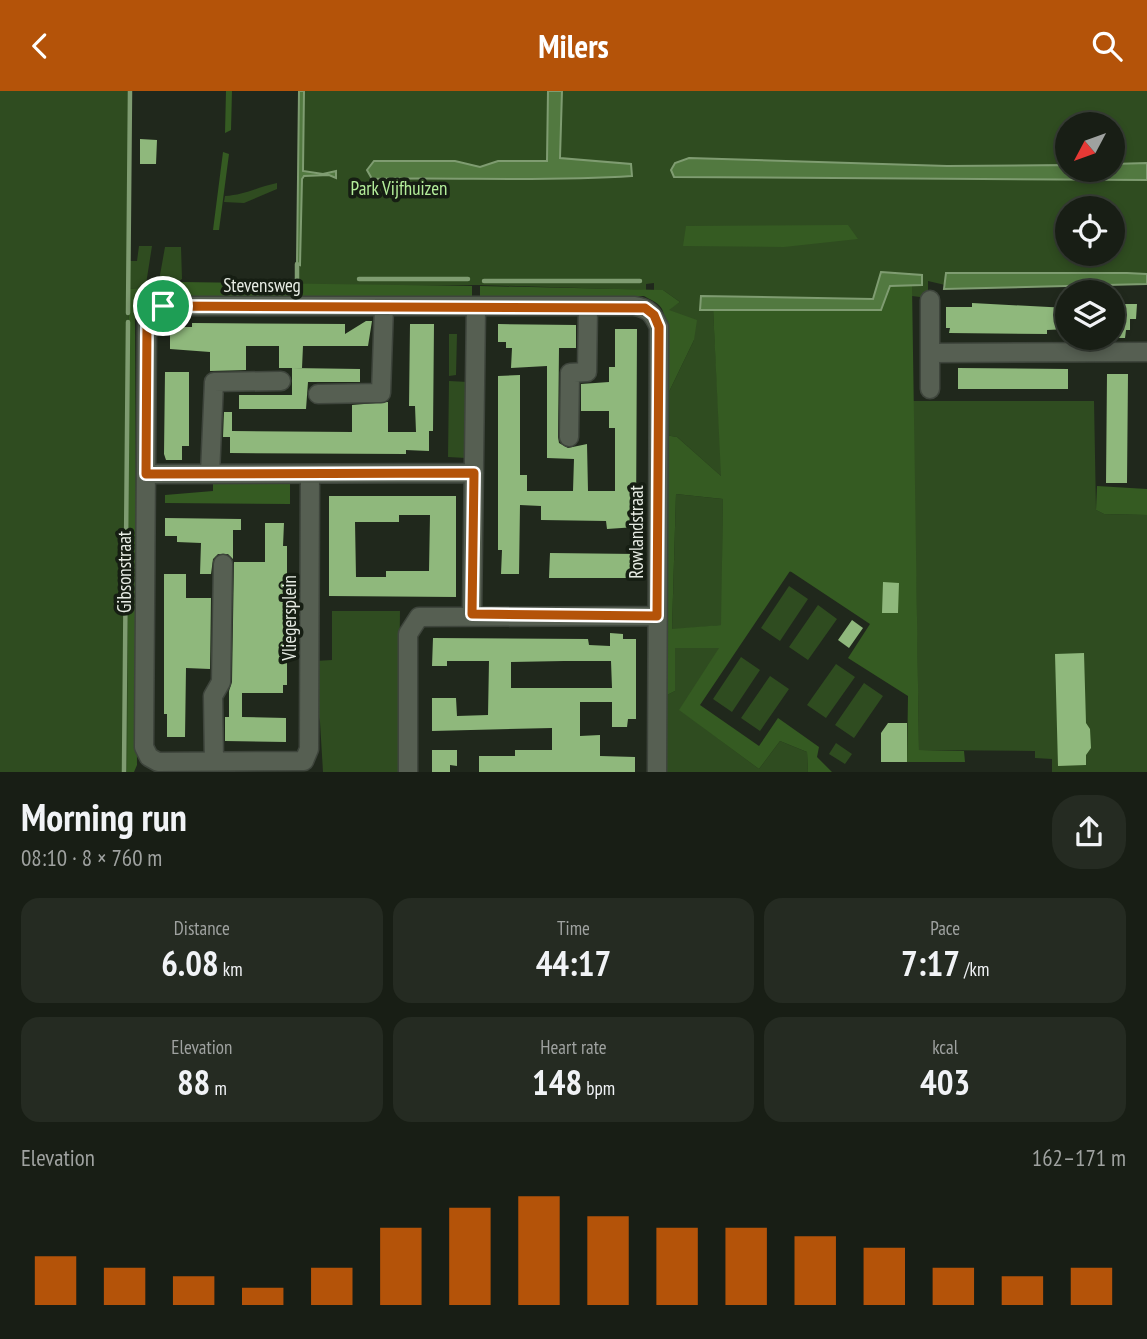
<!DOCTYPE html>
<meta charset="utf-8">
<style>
:root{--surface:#181e15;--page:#252b22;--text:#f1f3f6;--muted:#9fa2a0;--line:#363c34;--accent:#b45309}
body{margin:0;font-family:"PT Sans Narrow",sans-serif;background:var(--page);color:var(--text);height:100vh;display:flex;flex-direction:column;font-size:26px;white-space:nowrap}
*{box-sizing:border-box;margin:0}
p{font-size:23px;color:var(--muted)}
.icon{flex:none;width:38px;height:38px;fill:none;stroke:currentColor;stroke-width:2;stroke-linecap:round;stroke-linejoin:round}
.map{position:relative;height:681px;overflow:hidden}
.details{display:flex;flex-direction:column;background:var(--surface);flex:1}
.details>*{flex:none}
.needle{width:46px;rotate:229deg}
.fabs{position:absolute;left:1055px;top:21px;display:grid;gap:14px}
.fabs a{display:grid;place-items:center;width:70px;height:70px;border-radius:50%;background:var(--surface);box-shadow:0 4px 10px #0003,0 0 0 2px var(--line);font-size:35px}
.pin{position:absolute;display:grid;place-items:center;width:60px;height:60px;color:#fff;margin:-30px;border:4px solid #fff;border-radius:50%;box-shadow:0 2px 7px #0007}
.round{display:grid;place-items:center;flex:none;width:74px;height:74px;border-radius:28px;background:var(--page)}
.summary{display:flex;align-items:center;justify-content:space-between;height:119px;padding:0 21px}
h1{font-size:38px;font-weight:600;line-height:52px}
.metrics{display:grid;grid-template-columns:repeat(3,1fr);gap:10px;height:119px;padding:7px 21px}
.metrics div{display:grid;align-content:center;border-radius:18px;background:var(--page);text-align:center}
.metrics b{font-size:35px;font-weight:600}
.metrics small{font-size:19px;font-weight:400}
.metrics p{font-size:19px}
.chart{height:196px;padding:14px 21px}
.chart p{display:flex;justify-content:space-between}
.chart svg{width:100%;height:126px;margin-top:7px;stroke:var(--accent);stroke-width:6}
header{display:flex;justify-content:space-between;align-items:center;height:91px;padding:0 21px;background:var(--accent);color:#fff;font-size:32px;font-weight:600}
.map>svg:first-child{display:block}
.green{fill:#2f4c20;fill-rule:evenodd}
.forest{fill:#355b22;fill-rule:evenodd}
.water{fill:#527940;stroke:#7f9c71;stroke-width:2}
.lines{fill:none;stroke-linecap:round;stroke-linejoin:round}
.stream{stroke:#7f9c71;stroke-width:4.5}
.building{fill:#8fb87c;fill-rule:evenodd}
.street-casing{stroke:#3e453c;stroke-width:21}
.street{stroke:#565f52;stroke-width:18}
.route-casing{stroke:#fff;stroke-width:14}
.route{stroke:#b45309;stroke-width:9}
.labels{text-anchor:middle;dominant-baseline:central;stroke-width:7;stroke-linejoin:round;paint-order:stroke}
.park-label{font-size:19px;fill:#b4ee9b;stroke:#161e13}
.street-label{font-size:19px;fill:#e7ece4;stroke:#161e13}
</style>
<header><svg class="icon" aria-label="back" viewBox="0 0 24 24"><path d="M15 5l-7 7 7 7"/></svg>Milers<svg class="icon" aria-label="search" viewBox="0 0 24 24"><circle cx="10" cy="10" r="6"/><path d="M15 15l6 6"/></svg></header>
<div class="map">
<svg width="1147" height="681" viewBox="0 0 1147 681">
<rect width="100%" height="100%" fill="#20281c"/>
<!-- green -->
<path class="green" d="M0,0H130L129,170H137L139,155H152L144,206L140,208V197L129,198L127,681H0Z
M304,0H1147V188L945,190V194L928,190V207L912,205V195L922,194L879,190L873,208L701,205L700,219L713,217L722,386L677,346L665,344V309L694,249L667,219L680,211L663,199H654V192L646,193V199L479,194L295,196ZM1068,33H1113V79H1068ZM1068,117H1113V163H1068Z
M277,92V98L244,112L224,111L225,105C244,104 258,96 277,92Z
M165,156H181L182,188L160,204L157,201Z
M449,243H457L456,284L449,285Z
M449,290L468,291L466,367L448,366Z
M896,310H1094L1096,419L1104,423L1147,424V681H1052V668L1035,667V660L919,659L916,485L741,479Z
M676,403L723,408L722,534L672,539Z
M789,495L808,508L780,550L761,537Z
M818,514L837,528L808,569L789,556Z
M332,520H400L398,681H323L320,631L315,608V570L332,569Z
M675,557H720L680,619L759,678L780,650L807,661L808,681H665L667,604L675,600Z
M741,566L760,579L732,621L713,608Z
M836,573L855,586L826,627L807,614Z
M770,585L789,598L760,640L741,627Z
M864,592L883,605L854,647L835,634Z
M836,652L852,663L845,673L829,663Z"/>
<!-- forest -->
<path class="forest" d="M226,0H232L231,39L225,42Z
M223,61L229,63L219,139H213Z
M848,134L858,148L784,156L683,155L686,135Z
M179,191L472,195V206L160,205L167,196Z
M480,195L663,199L680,211L669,219L697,229L694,249L665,309C665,287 671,238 662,218C659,212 651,209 644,205L480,207Z
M890,195H912L919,659L964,660L965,671H907L908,605L848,567L870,533L790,480L700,614L759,655L778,627L819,656L817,666L832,681H808L807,661L780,650L759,678L679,619L719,557H675V600L667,604L665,344L677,346L721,385L713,217L880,219ZM676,403L723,408L721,534L672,538Z
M140,197L135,217L137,674L134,681H127L129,198Z
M290,392V413L165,412V404L213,400V393Z
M1097,395L1147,398V424L1104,423L1096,419Z"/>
<!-- water -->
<path class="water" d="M299,0H304L303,80L323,83L336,80V87L329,84L304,85L302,88L300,174L297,173Z
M548,0H562L560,67L631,73L632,85C545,91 459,86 372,88L367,79L374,70H455L480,76L498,70H547Z
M689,67L947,75L1067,74L1068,79H1113V73L1147,72V89L674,86L671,79L675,72Z
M881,181L922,184V194L890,195L881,219H700L701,205L873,208Z
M946,182H1127L1147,183V193L944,198Z"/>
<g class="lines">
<!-- stream -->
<path class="stream" d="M359,188H468
M484,190H640
M297,194V173
M128,222L130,0
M124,681L128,231"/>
</g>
<!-- building -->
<path class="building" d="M140,48L157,49L156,73H140Z
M972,212L1068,217V238L1047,239V243L949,242L950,237H946V216H972Z
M1116,213H1137L1136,228H1130V239H1126L1125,247H1113V217Z
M366,230H372L368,255H303L302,277H279V255H246V279L210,280V261L170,258V236H192V232L345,233V243Z
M410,233H434L433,340H429V360L406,359V363L230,362V346H223L224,321H232V340L352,341V314L388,311V341H416L415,315H409Z
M498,233L576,234V257H559L558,346L559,352L568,357L587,353L588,400H615V337H609V320H581V293L609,291V276H615V238H637L636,436L607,438L606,430L541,429V415L520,414L519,483H501L502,459H498V285L520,284V384H527V400H573L574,368L547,367V275L511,277L512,257H506V251H498Z
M292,277L360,278V291H308L306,318H239V304H292Z
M958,277L1068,278V298H958Z
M165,281H189V355H182V369H166L164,363Z
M1107,283H1128L1127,392H1106Z
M329,405H456V506L329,505ZM399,424H430L429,480H386V486H356L355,431H399Z
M165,427L241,428V439H233V468L228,463H218L213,468L211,483H200L201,452L177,451V445H165Z
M265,432H284L283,455H287V594H283V602H242V626L286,627V651L225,650V626H229V600L232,591L234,471H265Z
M550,462L636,463V487H549Z
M164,483H186V507H211L210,578L186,577L185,646H167V623H164Z
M883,491L899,492L898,522H882Z
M852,529L863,537L849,557L838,549Z
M610,542L623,543V548H636V628H628L627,636H612V611H580V645L600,644V665L635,666V681H479V665H515V659H552V637L432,640V607H456L457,625L488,624L489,570H447V575H432L433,547L588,548L589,554L610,555ZM564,570H611L612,597H511V571Z
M1084,562L1086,632L1090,638L1091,657L1086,664V674L1058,675L1055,563Z
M888,632H907V671H881V642Z
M432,659H457V675L450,674V681H432Z"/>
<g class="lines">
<!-- street casing -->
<g class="street-casing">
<path id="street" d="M930,209V298
M931,262L1147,261
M318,303L381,302L384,215
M569,346L570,282L587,281L588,216
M146,383L474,382
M210,383L214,291L281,290
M472,523L476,216
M214,670L213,605L221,591L223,473
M304,670L158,671L149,666L144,656L147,230L151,219L163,215H634C649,217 653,223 659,236L657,681
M304,670L309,658L310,383
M408,681V543L419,526L657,525"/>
</g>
<!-- street -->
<use href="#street" class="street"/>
</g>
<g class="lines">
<!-- route casing -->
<g class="route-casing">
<path id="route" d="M163,215L645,217L654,224L659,236L657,525L472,523L474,382L146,383L147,230L151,219Z"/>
</g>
<!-- route -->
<use href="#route" class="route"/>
</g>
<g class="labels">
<!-- park labels -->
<g class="park-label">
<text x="399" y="97">Park Vijfhuizen</text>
</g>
<!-- street labels -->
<g class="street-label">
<text x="262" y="194">Stevensweg</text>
<text transform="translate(636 441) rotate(-90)">Rowlandstraat</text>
<text transform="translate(124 481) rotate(-90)">Gibsonstraat</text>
<text transform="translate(289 527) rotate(-90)">Vliegersplein</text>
</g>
</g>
</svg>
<div class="fabs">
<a><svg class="needle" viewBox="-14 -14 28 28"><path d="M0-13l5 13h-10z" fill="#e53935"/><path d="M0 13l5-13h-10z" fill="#9fa2a0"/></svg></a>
<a><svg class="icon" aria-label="locate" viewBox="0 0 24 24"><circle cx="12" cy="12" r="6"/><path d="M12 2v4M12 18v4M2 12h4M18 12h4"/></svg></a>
<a><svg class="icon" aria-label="layers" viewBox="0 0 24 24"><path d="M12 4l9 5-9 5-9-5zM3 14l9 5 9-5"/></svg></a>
</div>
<div class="pin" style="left:163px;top:215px;background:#1e9e55"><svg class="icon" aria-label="arrive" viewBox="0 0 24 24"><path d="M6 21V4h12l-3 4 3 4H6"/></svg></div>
</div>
<section class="details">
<div class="summary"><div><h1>Morning run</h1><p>08:10 · 8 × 760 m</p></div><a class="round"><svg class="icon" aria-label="share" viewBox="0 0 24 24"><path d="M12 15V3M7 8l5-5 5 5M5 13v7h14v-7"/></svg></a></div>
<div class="metrics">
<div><p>Distance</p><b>6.08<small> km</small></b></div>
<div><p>Time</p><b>44:17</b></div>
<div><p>Pace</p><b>7:17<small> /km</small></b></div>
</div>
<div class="metrics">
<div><p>Elevation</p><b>88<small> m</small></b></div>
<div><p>Heart rate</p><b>148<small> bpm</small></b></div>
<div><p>kcal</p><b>403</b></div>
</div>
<div class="chart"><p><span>Elevation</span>162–171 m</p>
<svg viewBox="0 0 160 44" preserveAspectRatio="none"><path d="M5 44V27M15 44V31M25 44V34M35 44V38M45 44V31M55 44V17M65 44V10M75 44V6M85 44V13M95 44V17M105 44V17M115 44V20M125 44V24M135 44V31M145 44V34M155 44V31"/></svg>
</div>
</section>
